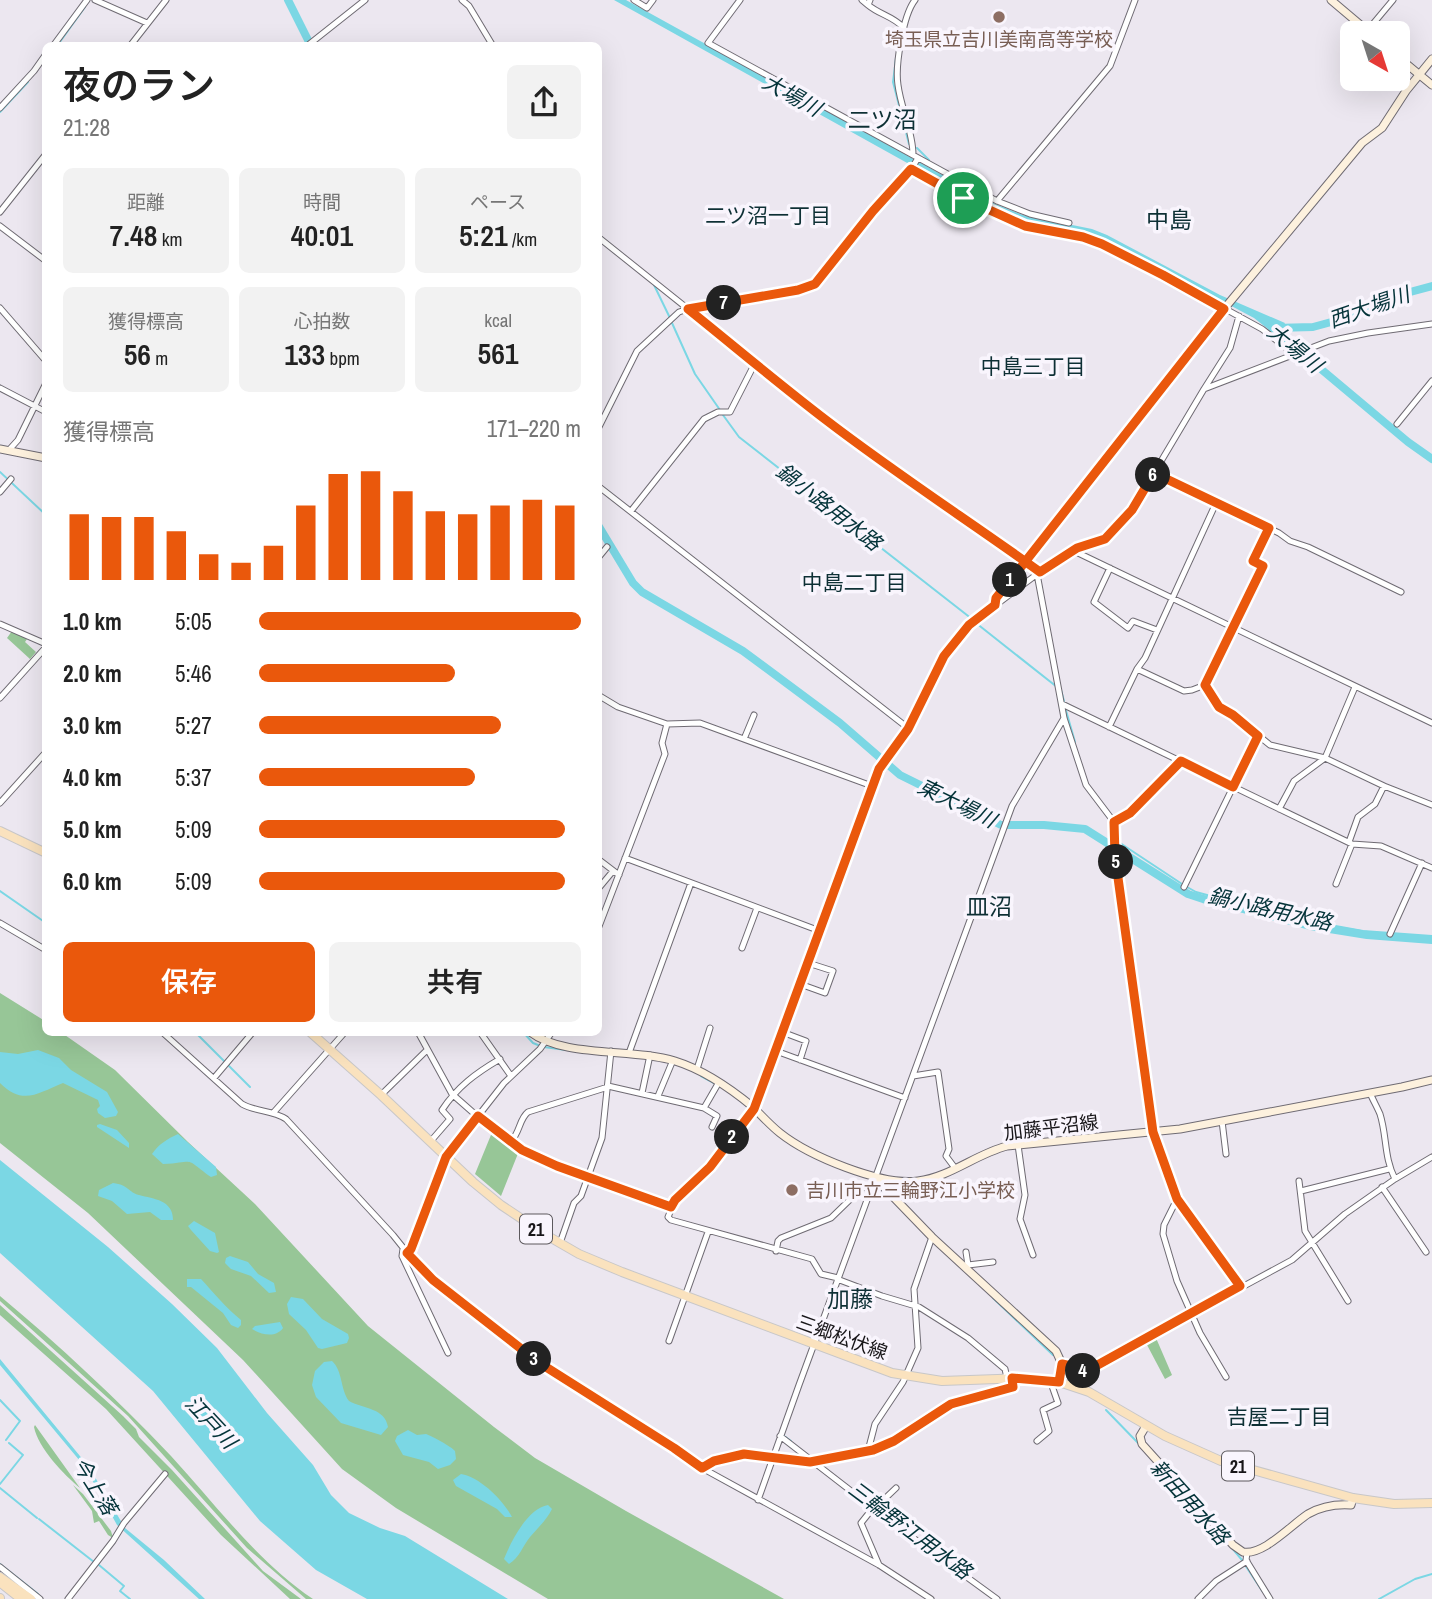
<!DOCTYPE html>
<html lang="ja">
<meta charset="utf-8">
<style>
:root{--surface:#fff;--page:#f2f2f2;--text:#222;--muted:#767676;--accent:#ea580c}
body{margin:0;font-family:"Archivo Narrow","Noto Sans JP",sans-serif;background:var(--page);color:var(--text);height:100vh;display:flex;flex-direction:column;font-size:26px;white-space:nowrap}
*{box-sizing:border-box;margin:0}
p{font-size:23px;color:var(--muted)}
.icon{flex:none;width:38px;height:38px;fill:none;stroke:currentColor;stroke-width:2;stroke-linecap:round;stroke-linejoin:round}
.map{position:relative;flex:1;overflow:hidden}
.side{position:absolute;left:42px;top:42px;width:560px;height:994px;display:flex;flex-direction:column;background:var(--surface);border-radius:10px;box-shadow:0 7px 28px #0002}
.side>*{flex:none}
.needle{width:46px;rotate:141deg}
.buttons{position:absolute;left:1340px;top:21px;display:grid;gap:14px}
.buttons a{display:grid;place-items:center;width:70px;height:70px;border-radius:10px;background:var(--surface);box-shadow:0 7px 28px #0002;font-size:35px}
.pin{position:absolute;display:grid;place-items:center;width:60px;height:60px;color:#fff;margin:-30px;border:4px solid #fff;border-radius:50%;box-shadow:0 2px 7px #0007}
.km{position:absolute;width:35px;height:35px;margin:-18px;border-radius:50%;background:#222;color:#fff;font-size:19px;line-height:35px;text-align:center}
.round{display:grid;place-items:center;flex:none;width:74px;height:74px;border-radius:10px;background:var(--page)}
.summary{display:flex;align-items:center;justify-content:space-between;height:119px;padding:0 21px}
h1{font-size:38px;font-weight:600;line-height:52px}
.stats{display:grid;grid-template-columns:repeat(3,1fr);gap:10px;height:119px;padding:7px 21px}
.stats div{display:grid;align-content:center;border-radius:10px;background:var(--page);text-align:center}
.stats b{font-size:30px;font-weight:600}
.stats small{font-size:19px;font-weight:400}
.stats p{font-size:19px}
.chart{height:196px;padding:14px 21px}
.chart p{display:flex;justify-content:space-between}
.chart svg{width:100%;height:126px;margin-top:7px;stroke:var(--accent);stroke-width:6}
.button{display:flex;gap:14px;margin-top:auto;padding:14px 21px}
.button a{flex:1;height:80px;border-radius:10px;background:var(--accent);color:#fff;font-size:28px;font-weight:600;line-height:80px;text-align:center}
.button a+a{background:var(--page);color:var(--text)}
ul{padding:0 21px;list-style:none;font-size:23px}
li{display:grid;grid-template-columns:112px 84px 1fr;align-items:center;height:52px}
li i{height:18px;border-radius:9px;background:var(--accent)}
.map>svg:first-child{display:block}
.green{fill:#97c697}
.water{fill:#7bd7e4}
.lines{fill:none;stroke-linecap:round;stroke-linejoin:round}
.stream{stroke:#7bd7e4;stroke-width:2}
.river{stroke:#7bd7e4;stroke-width:8}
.street-casing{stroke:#6f6b73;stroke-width:7}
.secondary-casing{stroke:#6f6b73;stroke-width:9}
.primary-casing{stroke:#c8c7c8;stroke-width:10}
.street{stroke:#fff;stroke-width:5}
.secondary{stroke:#fdf1de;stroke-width:7}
.primary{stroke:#fae2be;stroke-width:8}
.route-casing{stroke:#fff;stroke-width:14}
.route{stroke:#ea580c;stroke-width:9}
.education-dot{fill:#8d6e63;stroke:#f9f5fd;stroke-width:2.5}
.labels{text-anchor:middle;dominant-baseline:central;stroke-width:7;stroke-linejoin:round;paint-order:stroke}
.shield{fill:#f9f5fd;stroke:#5c595d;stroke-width:2}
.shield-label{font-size:18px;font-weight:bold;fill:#181619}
.education-label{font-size:19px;fill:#785e54;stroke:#f9f5fd}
.street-label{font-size:19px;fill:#181619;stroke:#f9f5fd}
.water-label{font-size:21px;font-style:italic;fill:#043339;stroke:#f9f5fd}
.neighbourhood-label{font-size:21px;fill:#0e3035;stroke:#f9f5fd}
.quarter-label{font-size:23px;fill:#0e3035;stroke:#f9f5fd}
</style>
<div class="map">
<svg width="1432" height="1599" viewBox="0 0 1432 1599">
<rect width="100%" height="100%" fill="#ece7f0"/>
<!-- green -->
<path class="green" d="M12,631L27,639L25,642L36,652L30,659L7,638Z
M0,993L45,1021L46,1032L62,1033L115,1070L188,1142L255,1204L368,1326L494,1427L535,1458L626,1511L784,1599H548L396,1508L342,1469L243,1360L88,1213L0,1143Z
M493,1130L519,1151L501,1196L475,1174Z
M0,1296C60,1346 117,1399 171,1456C217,1506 256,1560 313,1599H306L247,1548L128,1416L0,1301Z
M0,1305L123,1416L136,1429L139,1437L172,1470L263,1571L301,1599H290L221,1535L106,1409L0,1315Z
M1156,1338L1172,1375L1165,1379L1146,1343Z
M35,1425L80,1488C64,1475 38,1448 34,1427Z
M73,1485L83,1494L111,1531L113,1538L108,1535L99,1521L94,1523L92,1511Z"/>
<!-- water -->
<path class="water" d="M614,0H626L995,204L1023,215L1092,229L1107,235L1220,295L1285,323L1278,337L1254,318L1107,240L1078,231L1020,221L963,194Z
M38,1050L59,1058L71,1070L107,1092L118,1112L116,1116L105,1118L98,1113L97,1109L100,1106L98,1100L63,1083C38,1093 23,1106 0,1083V1052L18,1054Z
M100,1124L117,1130L129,1143V1148L97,1127V1125Z
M178,1134L216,1167L217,1175L211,1177C182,1156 198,1162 163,1164L152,1154C159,1144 167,1139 178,1134Z
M0,1160L108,1247L172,1304L217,1348L267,1413L313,1465L331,1495L349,1513L380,1528L405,1536L508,1599H367L316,1570L260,1521L153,1391L0,1253Z
M113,1183C129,1185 128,1192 139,1195C154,1199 173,1200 173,1220H161L150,1212L127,1214L112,1201L98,1196L99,1190Z
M194,1221L215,1233L219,1252L217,1253L210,1251L191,1230L188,1226Z
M230,1256L248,1262L258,1274L274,1283L276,1292L269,1293L251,1276L231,1269L225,1263L226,1258Z
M187,1279H201C214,1293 226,1308 241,1320V1325L238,1328L231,1325L223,1313L191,1287H187Z
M291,1297L303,1299L322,1319L348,1334L349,1338L347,1343L322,1349L318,1348L306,1330L289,1314L287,1304Z
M280,1322L283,1328C276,1338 262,1335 252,1329L255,1326Z
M0,1359L89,1467L125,1528L164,1560L205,1599H199L117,1525L85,1467L0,1365Z
M332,1361C343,1371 340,1389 349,1401C364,1409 385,1408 388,1427L381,1435L341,1423L316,1397L312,1385L315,1371L324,1362Z
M408,1430L417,1435L426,1434C432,1436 452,1447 455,1451L456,1459L450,1465L438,1469L429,1462L403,1455L395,1441L397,1436Z
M461,1474C480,1477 503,1500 512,1517H505L497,1509L456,1486L453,1480Z
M548,1505L552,1509C547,1519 538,1528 530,1537C522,1547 520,1557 509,1564L504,1559C511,1541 528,1508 548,1505Z"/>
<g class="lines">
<!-- stream -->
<path class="stream" d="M57,46L85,7
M896,58L893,82L909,144
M0,112L28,82
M917,148L929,160
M654,285L670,318
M672,323L695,374L720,410
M723,415L739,437L972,619
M0,472L46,515
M976,623L1057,687
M1061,690L1064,701
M1065,707L1075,742
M1117,834V841L1182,884
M1187,887L1196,892L1218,898L1330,925L1363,931L1432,936
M0,891L46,923
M195,1032L225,1062
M523,1032L533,1043L538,1045
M544,1047L566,1050
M229,1066L250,1087
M701,1076L714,1083
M993,1298L1053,1355
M1069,1370L1081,1381
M0,1400L20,1421L6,1440
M1106,1410L1140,1445
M784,1436L791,1441
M0,1484L23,1455L9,1443
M0,1488L37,1518
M878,1509L890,1518
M39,1519L94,1562
M1232,1548L1242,1560
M940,1554L950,1561
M0,1564L38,1594
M99,1565L124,1586L120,1591L130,1599
M1245,1565L1263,1592
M1379,1599L1415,1579L1432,1574"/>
<!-- river -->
<path class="river" d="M288,0L311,46
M1272,328L1408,442L1432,459
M1274,328L1313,327L1335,321L1384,299L1432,286
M598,525L633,583L642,592L743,651L840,723L900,775L1001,825H1044L1085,829L1188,894L1203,899L1311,926L1367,935L1432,940"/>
<!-- street casing -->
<g class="street-casing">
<path id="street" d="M95,0L147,23
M462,0L469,6L493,46
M634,0L647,8L653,0
M740,0L708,43L997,201L1030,214L1069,223
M862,0L868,5L870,0
M868,5C880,15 893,16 904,28
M1367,31L1393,0
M53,46L87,0
M130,46L166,0
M307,46L365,0
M0,108L34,71L46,54
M913,155C913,131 901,109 898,85C895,66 903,15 915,0
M911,169L988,211L1012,221L1051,232L1083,237L1125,254L1262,329L1294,354
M997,201L1110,66L1135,0
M0,212L46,154
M0,226L46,261
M598,237L827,420L1040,572
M0,308L46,361
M0,388L46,412
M1204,389L1230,348L1239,316
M1397,424L1432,381
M598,429L637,351L679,312L688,309L798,291L815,283L873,211L912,168L918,158
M8,451L18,440L46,383
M1154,473L1279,533L1290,541L1308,547L1401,592
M598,486L908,728
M0,492L11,479
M631,511L704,419L718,412H730L755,363
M1074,551L1432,723
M598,558L607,547
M1110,568L1094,602L1128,628L1133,621L1157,630
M1037,574L1064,718L1086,785L1114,822L1115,856L1153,1132L1177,1199L1240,1286
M0,624L46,644
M1137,669L1184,691L1192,690L1205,685L1263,566L1253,561L1269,528
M1205,685L1219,707L1233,715L1270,745L1325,758L1384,786L1432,805
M598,695L618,707L667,724L700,723L872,786
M0,698L46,647
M1062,704L1352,844L1381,846L1432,868
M1109,727L1137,669L1145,658L1216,503
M744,739L754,715
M0,803L46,752
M1279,809L1294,781L1325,758L1355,687
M1114,822L1130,813L1181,761
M1349,842L1358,817L1375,804L1384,786
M625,858L820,931
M598,859L619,875
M1336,884L1352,844
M1184,887L1258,736
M598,889L613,871
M0,923L46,950
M598,929L665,754L662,743L667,724
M1390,934L1422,863
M742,948L757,908
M800,984L825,993L833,971L808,963
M162,1032L242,1104C256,1112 272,1110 286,1119L393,1235L417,1265L503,1337L555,1374L666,1443L702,1468L879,1565L931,1599
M418,1032L452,1094L477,1116
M480,1032L511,1076
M782,1032L806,1041L800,1060
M776,1051L905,1098
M629,1053L691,883
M697,1069L710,1028
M913,1076L938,1072L949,1149L946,1156L955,1168
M214,1078L253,1032
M608,1086L704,1108L717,1116L712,1127
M642,1093L650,1055
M1370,1093C1373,1100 1377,1107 1380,1114C1387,1136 1384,1158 1395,1179
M381,1095L427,1050
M658,1096L673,1060
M704,1108L719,1082
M274,1112L345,1032
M478,1116L522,1150L557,1166L671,1207
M1222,1121L1226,1154
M511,1141C520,1133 519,1119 528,1112L608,1087
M430,1142L450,1119L442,1110C457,1087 476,1073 500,1059
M1018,1145L1025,1195L1020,1219L1033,1255
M1299,1181L1305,1231L1348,1301
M1382,1187L1426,1252
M1301,1191L1389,1169
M1177,1199L1164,1225L1163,1234L1177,1281L1200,1333L1226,1377
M560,1243L574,1203L581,1196L602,1138L611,1051
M403,1249L402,1256L448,1353
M776,1251L778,1241L781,1238L831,1218L863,1187L871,1189
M966,1252L968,1265
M407,1253L411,1249L446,1157L504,1083L540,1049L552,1032
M966,1268L968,1265L993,1262
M838,1278L821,1274L812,1259L671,1220L668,1217L675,1200L710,1167L754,1109L879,769L908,728L944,656L969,625L1040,572L1077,548L1105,539L1132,510L1204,389L1329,341L1368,333L1432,324
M837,1279L882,1296L919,1307L968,1338L1005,1369L1007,1378
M669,1341L708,1232
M1062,1364L1071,1366L1079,1373L1094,1367L1292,1260L1345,1214L1395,1179L1432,1157
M780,1436L873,1508L861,1523L879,1565
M1037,1441L1049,1431L1043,1410L1058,1403L1052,1386L1054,1381
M868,1451L875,1424L903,1382L918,1348L914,1289L932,1237
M702,1468L714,1461L744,1454L810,1462L872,1450L895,1441L951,1404L1013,1387
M758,1500L799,1385L1012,806L1064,718
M872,1508L997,1599
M874,1509L896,1488
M1247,1553L1246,1560L1270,1599
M0,1567L40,1599
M68,1599L113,1541L124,1523L165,1474
M1198,1599L1216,1581L1247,1561"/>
</g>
<!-- secondary casing -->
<g class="secondary-casing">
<path id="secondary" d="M1331,0L1370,33
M1398,57L1432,85
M0,449L46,458
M994,605L997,598L1025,562L1224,309L1362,143L1382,128L1406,91L1432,59
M530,1032C564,1058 633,1048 675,1061C704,1070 730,1088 753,1107C762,1116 770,1125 780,1133C809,1156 881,1186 918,1181C950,1177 976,1154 1007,1146L1180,1129L1402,1087L1432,1080
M875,1178L932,1237L1056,1351L1062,1364L1059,1382
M1146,1426L1140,1436L1142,1444L1233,1545L1243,1552C1263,1556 1291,1525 1308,1514C1322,1506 1336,1504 1351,1505L1353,1498"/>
</g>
<!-- primary casing -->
<g class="primary-casing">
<path id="primary" d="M0,831L46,853
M310,1032L381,1095L473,1182L501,1205L546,1235L579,1254L622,1272L892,1373L942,1381L1027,1378L1059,1382L1089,1392L1165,1436L1221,1461L1353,1498L1394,1504L1432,1503
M0,1577L31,1599
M2,1584L21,1599
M0,1598V1599"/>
</g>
<!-- street -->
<use href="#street" class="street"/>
<!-- secondary -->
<use href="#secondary" class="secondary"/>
<!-- primary -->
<use href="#primary" class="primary"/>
</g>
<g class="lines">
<!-- route casing -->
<g class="route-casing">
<path id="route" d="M963,198L1025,226L1083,237L1102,244L1163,275L1224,309L1025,562L996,598L995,605L969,625L944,656L908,729L879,769L754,1109L710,1167L675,1200L671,1207L557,1166L522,1150L478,1116L446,1157L411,1249L407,1253L433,1280L538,1362L674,1448L702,1468L714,1461L744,1454L810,1462L873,1450L894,1441L951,1404L1013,1387L1012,1378L1059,1382L1062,1364L1071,1366L1079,1373L1094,1367L1240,1286L1177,1199L1153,1132L1115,856L1114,822L1130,813L1181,761L1233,787L1258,736L1233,715L1219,707L1205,685L1263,566L1253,561L1269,528L1154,473L1132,510L1105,539L1077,548L1040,572C969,521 895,473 826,420C779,384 734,346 688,309L798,290L815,284L873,211L911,169L963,198"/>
</g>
<!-- route -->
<use href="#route" class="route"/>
</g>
<!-- markers -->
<g class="education-dot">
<circle cx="999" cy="17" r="7"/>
<circle cx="792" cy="1190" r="7"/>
</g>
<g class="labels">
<!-- shield labels -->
<g class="shield">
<rect x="520" y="1214.5" width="32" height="29" rx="5"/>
<rect x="1222" y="1451.5" width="32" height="29" rx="5"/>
</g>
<g class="shield-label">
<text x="536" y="1229">21</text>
<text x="1238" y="1466">21</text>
</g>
<!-- education labels -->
<g class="education-label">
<text x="999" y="39">埼玉県立吉川美南高等学校</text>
<text x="806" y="1190" text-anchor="start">吉川市立三輪野江小学校</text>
</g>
<!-- street labels -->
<g class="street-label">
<text transform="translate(1051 1127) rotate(-7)">加藤平沼線</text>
<text transform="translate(842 1337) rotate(20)">三郷松伏線</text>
</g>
<!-- water labels -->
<g class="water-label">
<text transform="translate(792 95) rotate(29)">大場川</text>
<text transform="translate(1369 307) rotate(-19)">西大場川</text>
<text transform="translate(1295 348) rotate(39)">大場川</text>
<text transform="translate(829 507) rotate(38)">鍋小路用水路</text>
<text transform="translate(957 803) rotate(26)">東大場川</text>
<text transform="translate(1270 909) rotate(13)">鍋小路用水路</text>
<text transform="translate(211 1422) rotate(47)">江戸川</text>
<text transform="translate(95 1486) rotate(58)">今上落</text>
<text transform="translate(1190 1502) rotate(48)">新田用水路</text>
<text transform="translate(910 1530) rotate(37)">三輪野江用水路</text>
</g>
<!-- neighbourhood labels -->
<g class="neighbourhood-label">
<text x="768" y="215">二ツ沼一丁目</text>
<text x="1033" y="366">中島三丁目</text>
<text x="854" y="582">中島二丁目</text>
<text x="1279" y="1416">吉屋二丁目</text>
</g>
<!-- quarter labels -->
<g class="quarter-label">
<text x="882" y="119">二ツ沼</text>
<text x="1169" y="219">中島</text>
<text x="989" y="906">皿沼</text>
<text x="850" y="1298">加藤</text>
</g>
</g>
</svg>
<div class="buttons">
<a><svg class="needle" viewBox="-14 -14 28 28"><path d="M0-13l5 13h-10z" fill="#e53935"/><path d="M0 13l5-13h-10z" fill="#767676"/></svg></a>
</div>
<div class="pin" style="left:963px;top:198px;background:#1e9e55"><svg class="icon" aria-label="arrive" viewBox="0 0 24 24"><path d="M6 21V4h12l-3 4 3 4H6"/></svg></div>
<b class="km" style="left:1010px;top:580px">1</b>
<b class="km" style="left:732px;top:1137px">2</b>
<b class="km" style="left:534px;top:1359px">3</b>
<b class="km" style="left:1083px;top:1371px">4</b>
<b class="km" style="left:1116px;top:862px">5</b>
<b class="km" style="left:1153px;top:475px">6</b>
<b class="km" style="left:724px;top:303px">7</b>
<section class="side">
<div class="summary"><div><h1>夜のラン</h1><p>21:28</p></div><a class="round"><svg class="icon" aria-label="share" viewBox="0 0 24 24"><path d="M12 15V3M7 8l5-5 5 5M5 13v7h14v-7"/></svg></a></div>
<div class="stats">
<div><p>距離</p><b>7.48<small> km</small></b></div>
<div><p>時間</p><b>40:01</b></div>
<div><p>ペース</p><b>5:21<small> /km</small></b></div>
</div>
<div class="stats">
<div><p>獲得標高</p><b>56<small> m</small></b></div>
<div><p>心拍数</p><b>133<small> bpm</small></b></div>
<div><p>kcal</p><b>561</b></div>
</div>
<div class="chart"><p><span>獲得標高</span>171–220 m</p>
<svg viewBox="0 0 160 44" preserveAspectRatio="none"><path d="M5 44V21M15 44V22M25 44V22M35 44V27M45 44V35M55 44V38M65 44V32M75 44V18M85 44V7M95 44V6M105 44V13M115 44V20M125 44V21M135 44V18M145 44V16M155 44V18"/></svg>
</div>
<ul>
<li><b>1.0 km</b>5:05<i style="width:100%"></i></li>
<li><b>2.0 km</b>5:46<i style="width:61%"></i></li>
<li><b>3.0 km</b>5:27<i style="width:75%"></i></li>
<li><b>4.0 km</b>5:37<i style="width:67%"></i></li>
<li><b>5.0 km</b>5:09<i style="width:95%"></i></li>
<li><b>6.0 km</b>5:09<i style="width:95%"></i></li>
</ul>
<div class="button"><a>保存</a><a>共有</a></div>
</section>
</div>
